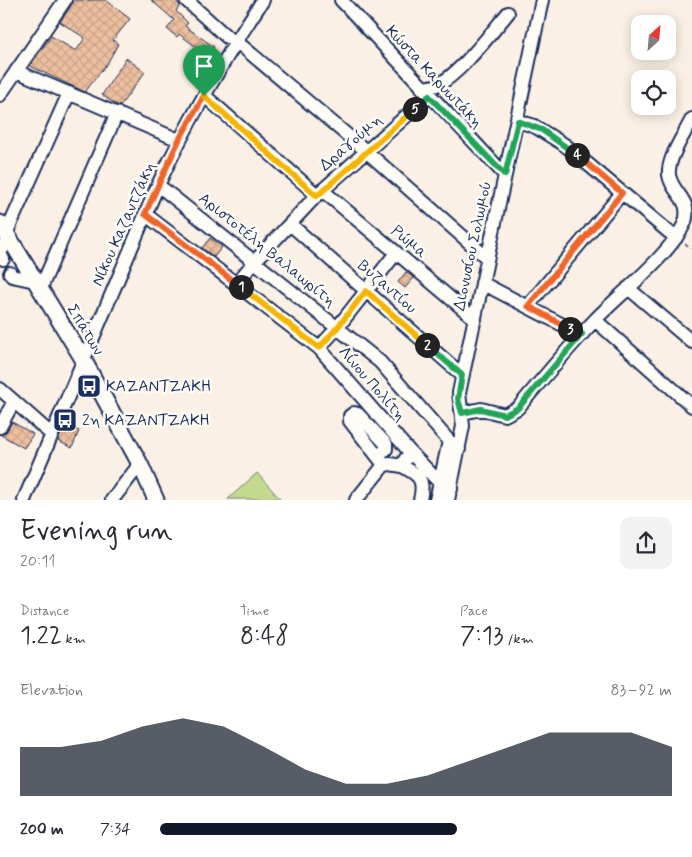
<!DOCTYPE html>
<meta charset="utf-8">
<style>
:root{--surface:#fff;--page:#f2f2f3;--text:#2b2b33;--muted:#7c7c81;--accent:#111827}
body{margin:0;font-family:Mynerve,sans-serif;background:var(--page);color:var(--text);height:100vh;display:flex;flex-direction:column;font-size:19px;white-space:nowrap}
*{box-sizing:border-box;margin:0}
p{font-size:16px;color:var(--muted)}
.icon{flex:none;width:28px;height:28px;fill:none;stroke:currentColor;stroke-width:2;stroke-linecap:round;stroke-linejoin:round}
.map{position:relative;height:500px;overflow:hidden}
.sheet{display:flex;flex-direction:column;background:var(--surface);flex:1}
.sheet>*{flex:none}
.needle{width:32px;rotate:26deg}
.fabs{position:absolute;left:631px;top:15px;display:grid;gap:10px}
.fabs a{display:grid;place-items:center;width:45px;height:45px;border-radius:10px;background:var(--surface);box-shadow:0 2px 12px #0003;font-size:25px}
.pin{position:absolute;display:grid;place-items:center;width:42px;height:42px;color:#fff;margin:-51px -21px;border-radius:50% 50% 50% 0;rotate:-45deg;box-shadow:0 0 5px #0007}
.pin .icon{rotate:45deg}
.km{position:absolute;width:25px;height:25px;margin:-12px;border-radius:50%;background:#222;color:#fff;font-size:14px;line-height:25px;text-align:center}
.round{display:grid;place-items:center;flex:none;width:52px;height:52px;border-radius:10px;background:var(--page)}
.overview{display:flex;align-items:center;justify-content:space-between;height:85px;padding:0 20px}
h1{font-size:28px;font-weight:600;line-height:38px}
.figures{display:grid;grid-template-columns:repeat(3,1fr);gap:8px;height:85px;padding:5px 20px}
.figures div{display:grid;align-content:center}
.figures b{font-size:25px;font-weight:600}
.figures small{font-size:14px;font-weight:400}
.figures p{font-size:14px}
.chart{height:140px;padding:10px 20px}
.chart p{display:flex;justify-content:space-between}
.chart svg{width:100%;height:90px;margin-top:5px;fill:var(--accent);opacity:.7}
ul{padding:0 20px;list-style:none;font-size:16px}
li{display:grid;grid-template-columns:80px 60px 1fr;align-items:center;height:38px}
li i{height:12px;border-radius:6px;background:var(--accent)}
.map>svg:first-child{display:block}
.green{fill:#c3d98f;stroke:#6f8476}
.building{fill:url(#building-cross-hatch);stroke:#1b2f5e}
.lines{fill:none;stroke-linecap:round;stroke-linejoin:round}
.minor-casing{stroke:#1b2f5e;stroke-width:16}
.major-casing{stroke:#1b2f5e;stroke-width:19}
.path{stroke:#1b2f5e;stroke-width:1;stroke-dasharray:4 4;stroke-linecap:butt}
.minor{stroke:#fdfcf7;stroke-width:12}
.major{stroke:#fdfcf7;stroke-width:15}
.split-1-casing{stroke:#fff;stroke-width:10}
.split-2-casing{stroke:#fff;stroke-width:10}
.split-3-casing{stroke:#fff;stroke-width:10}
.split-4-casing{stroke:#fff;stroke-width:10}
.split-5-casing{stroke:#fff;stroke-width:10}
.split-6-casing{stroke:#fff;stroke-width:10}
.split-1{stroke:#f0652b;stroke-width:6}
.split-2{stroke:#f5b400;stroke-width:6}
.split-3{stroke:#22a559;stroke-width:6}
.split-4{stroke:#f0652b;stroke-width:6}
.split-5{stroke:#22a559;stroke-width:6}
.split-6{stroke:#f5b400;stroke-width:6}
.labels{text-anchor:middle;dominant-baseline:central;stroke-width:5;stroke-linejoin:round;paint-order:stroke}
.street-label{font-size:16px;fill:#1b2f5e;stroke:#fdfcf7}
.poi-label{font-size:16px;fill:#1b2f5e;stroke:#fdfcf7;text-anchor:start}
</style>
<div class="map">
<svg width="692" height="500" viewBox="0 0 692 500">
<defs>
<pattern id="building-cross-hatch" width="8" height="8" patternUnits="userSpaceOnUse" patternTransform="scale(1.25)"><rect width="8" height="8" fill="#edbf9d"/><path d="M0 0l8 8M0 8l8-8" fill="none" stroke="#cba48a"/></pattern>
</defs>
<rect width="100%" height="100%" fill="#faf0e5"/>
<filter id="ink" filterUnits="userSpaceOnUse"><feTurbulence type="fractalNoise" baseFrequency=".02" numOctaves="2"/><feDisplacementMap in="SourceGraphic" scale="10" xChannelSelector="R" yChannelSelector="G"/><feConvolveMatrix kernelMatrix="1 2 1 2 8 2 1 2 1" color-interpolation-filters="sRGB"/></filter>
<g filter="url(#ink)">
<!-- green -->
<path class="green" d="M257,473L280,499H228Z"/>
<!-- building -->
<path class="building" d="M75,0H106L130,19L113,40L118,44L108,62L85,92L30,66L51,36L76,51L85,38L60,22Z
M151,0H175L178,3L180,6L176,11L188,23L185,26L214,47L208,56L179,34L177,37L167,29L174,20Z
M126,58L145,72L120,106L115,104L102,95Z
M210,238L222,247L214,257L202,248Z
M406,272L414,278L405,288L398,282Z
M12,422L33,434L24,448L1,435L7,431Z
M65,424L79,431L72,448L58,441Z"/>
<g class="lines">
<!-- minor casing -->
<g class="minor-casing">
<path id="minor" d="M186,0L227,37L243,47L366,151L487,258
M341,0L505,175
M16,71L179,140
M422,88C427,87 433,87 437,85C459,75 492,32 508,13
M0,95L65,0
M205,96L317,195
M518,121L534,126L565,145L676,238
M158,185L380,362L449,441L459,449
M322,190L475,319
M145,214L319,348L409,451L439,482L451,489
M290,224L462,375
M6,234L69,93
M3,259L0,254L8,237
M10,273L12,276L35,281
M482,283L582,335
M236,284L255,261L317,195L429,96
M628,288L692,342
M40,290L117,113
M528,306L622,193
M595,320L692,406
M319,348L337,328L396,253
M0,389L51,434
M462,413L481,409L505,415L518,408C543,378 568,348 595,320C620,294 672,253 685,222C692,199 672,194 669,175C667,159 685,133 692,119
M0,427L14,401
M378,457L350,421V416L354,413L358,414L386,444V449L378,457L384,465
M406,458L402,466C419,475 425,479 420,500
M24,500L158,185C188,121 224,59 263,0
M112,500L140,464
M356,500L384,465L390,464L402,466
M436,500L449,441
M448,500L463,426L459,393L542,0"/>
</g>
<!-- major casing -->
<g class="major-casing">
<path id="major" d="M0,223L83,359L140,464L156,500"/>
</g>
<!-- path -->
<path class="path" d="M685,244L692,249"/>
<!-- minor -->
<use href="#minor" class="minor"/>
<!-- major -->
<use href="#major" class="major"/>
</g>
</g>
<g class="lines" filter="url(#ink)">
<!-- split-1 casing -->
<g class="split-1-casing">
<path id="split-1" d="M204,96L179,140L145,214L241,287"/>
</g>
<!-- split-2 casing -->
<g class="split-2-casing">
<path id="split-2" d="M241,287L319,348L337,328L366,291L427,345"/>
</g>
<!-- split-3 casing -->
<g class="split-3-casing">
<path id="split-3" d="M427,345L462,375L458,399L462,413L481,409L505,415L518,408L582,334L570,329"/>
</g>
<!-- split-4 casing -->
<g class="split-4-casing">
<path id="split-4" d="M570,329L528,306L622,193L577,155"/>
</g>
<!-- split-5 casing -->
<g class="split-5-casing">
<path id="split-5" d="M415,109L429,96L505,175L518,121L542,130L577,155"/>
</g>
<!-- split-6 casing -->
<g class="split-6-casing">
<path id="split-6" d="M204,96L317,196L415,109"/>
</g>
<!-- split-1 -->
<use href="#split-1" class="split-1"/>
<!-- split-2 -->
<use href="#split-2" class="split-2"/>
<!-- split-3 -->
<use href="#split-3" class="split-3"/>
<!-- split-4 -->
<use href="#split-4" class="split-4"/>
<!-- split-5 -->
<use href="#split-5" class="split-5"/>
<!-- split-6 -->
<use href="#split-6" class="split-6"/>
</g>
<!-- icons -->
<defs>
<g id="bus-square" transform="scale(1.25)"><rect x="-9" y="-9" width="18" height="18" rx="4" fill="#1b2f5e" stroke="#fdfcf7"/><path d="M-5-6H5V4H4V6H2V4H-2V6H-4V4H-5ZM-3.5-4V0h7V-4ZM-3.5 1.2v1.5H-2V1.2ZM2 1.2v1.5H3.5V1.2Z" fill="#fff"/></g>
</defs>
<g fill-rule="evenodd">
<use href="#bus-square" x="89" y="386"/>
<use href="#bus-square" x="65" y="420"/>
</g>
<g class="labels">
<!-- street labels -->
<g class="street-label">
<text transform="translate(434 77) rotate(47)">Κώστα Καρυωτάκη</text>
<text transform="translate(351 143) rotate(-41)">Δραγούμη</text>
<text transform="translate(124 224) rotate(-66)">Νίκου Καζαντζάκη</text>
<text transform="translate(409 242) rotate(40)">Ρώμα</text>
<text transform="translate(473 246) rotate(-78)">Διονυσίου Σολωμού</text>
<text transform="translate(267 250) rotate(39)">Αριστοτέλη Βαλαωρίτη</text>
<text transform="translate(387 287) rotate(41)">Βυζαντίου</text>
<text transform="translate(85 330) rotate(59)">Σπάτων</text>
<text transform="translate(372 384) rotate(49)">Λίνου Πολίτη</text>
</g>
<!-- poi labels -->
<g class="poi-label">
<text x="106" y="386">ΚΑΖΑΝΤΖΑΚΗ</text>
<text x="82" y="420">2η ΚΑΖΑΝΤΖΑΚΗ</text>
</g>
</g>
</svg>
<div class="fabs">
<a><svg class="needle" viewBox="-14 -14 28 28"><path d="M0-13l5 13h-10z" fill="#e53935"/><path d="M0 13l5-13h-10z" fill="#7c7c81"/></svg></a>
<a><svg class="icon" aria-label="locate" viewBox="0 0 24 24"><circle cx="12" cy="12" r="6"/><path d="M12 2v4M12 18v4M2 12h4M18 12h4"/></svg></a>
</div>
<div class="pin" style="left:204px;top:96px;background:#1e9e55"><svg class="icon" aria-label="arrive" viewBox="0 0 24 24"><path d="M6 21V4h12l-3 4 3 4H6"/></svg></div>
<b class="km" style="left:241px;top:287px">1</b>
<b class="km" style="left:427px;top:345px">2</b>
<b class="km" style="left:570px;top:329px">3</b>
<b class="km" style="left:577px;top:155px">4</b>
<b class="km" style="left:415px;top:109px">5</b>
</div>
<section class="sheet">
<div class="overview"><div><h1>Evening run</h1><p>20:11</p></div><a class="round"><svg class="icon" aria-label="share" viewBox="0 0 24 24"><path d="M12 15V3M7 8l5-5 5 5M5 13v7h14v-7"/></svg></a></div>
<div class="figures">
<div><p>Distance</p><b>1.22<small> km</small></b></div>
<div><p>Time</p><b>8:48</b></div>
<div><p>Pace</p><b>7:13<small> /km</small></b></div>
</div>
<div class="chart"><p><span>Elevation</span>83–92 m</p>
<svg viewBox="0 0 160 44" preserveAspectRatio="none"><path d="M0 44V20L10 20L20 17L30 10L40 6L50 10L60 20L70 31L80 38L90 38L100 34L110 27L120 20L130 13L140 13L150 13L160 20V44z"/></svg>
</div>
<ul>
<li><b>200 m</b>7:34<i style="width:58%"></i></li>
</ul>
</section>
